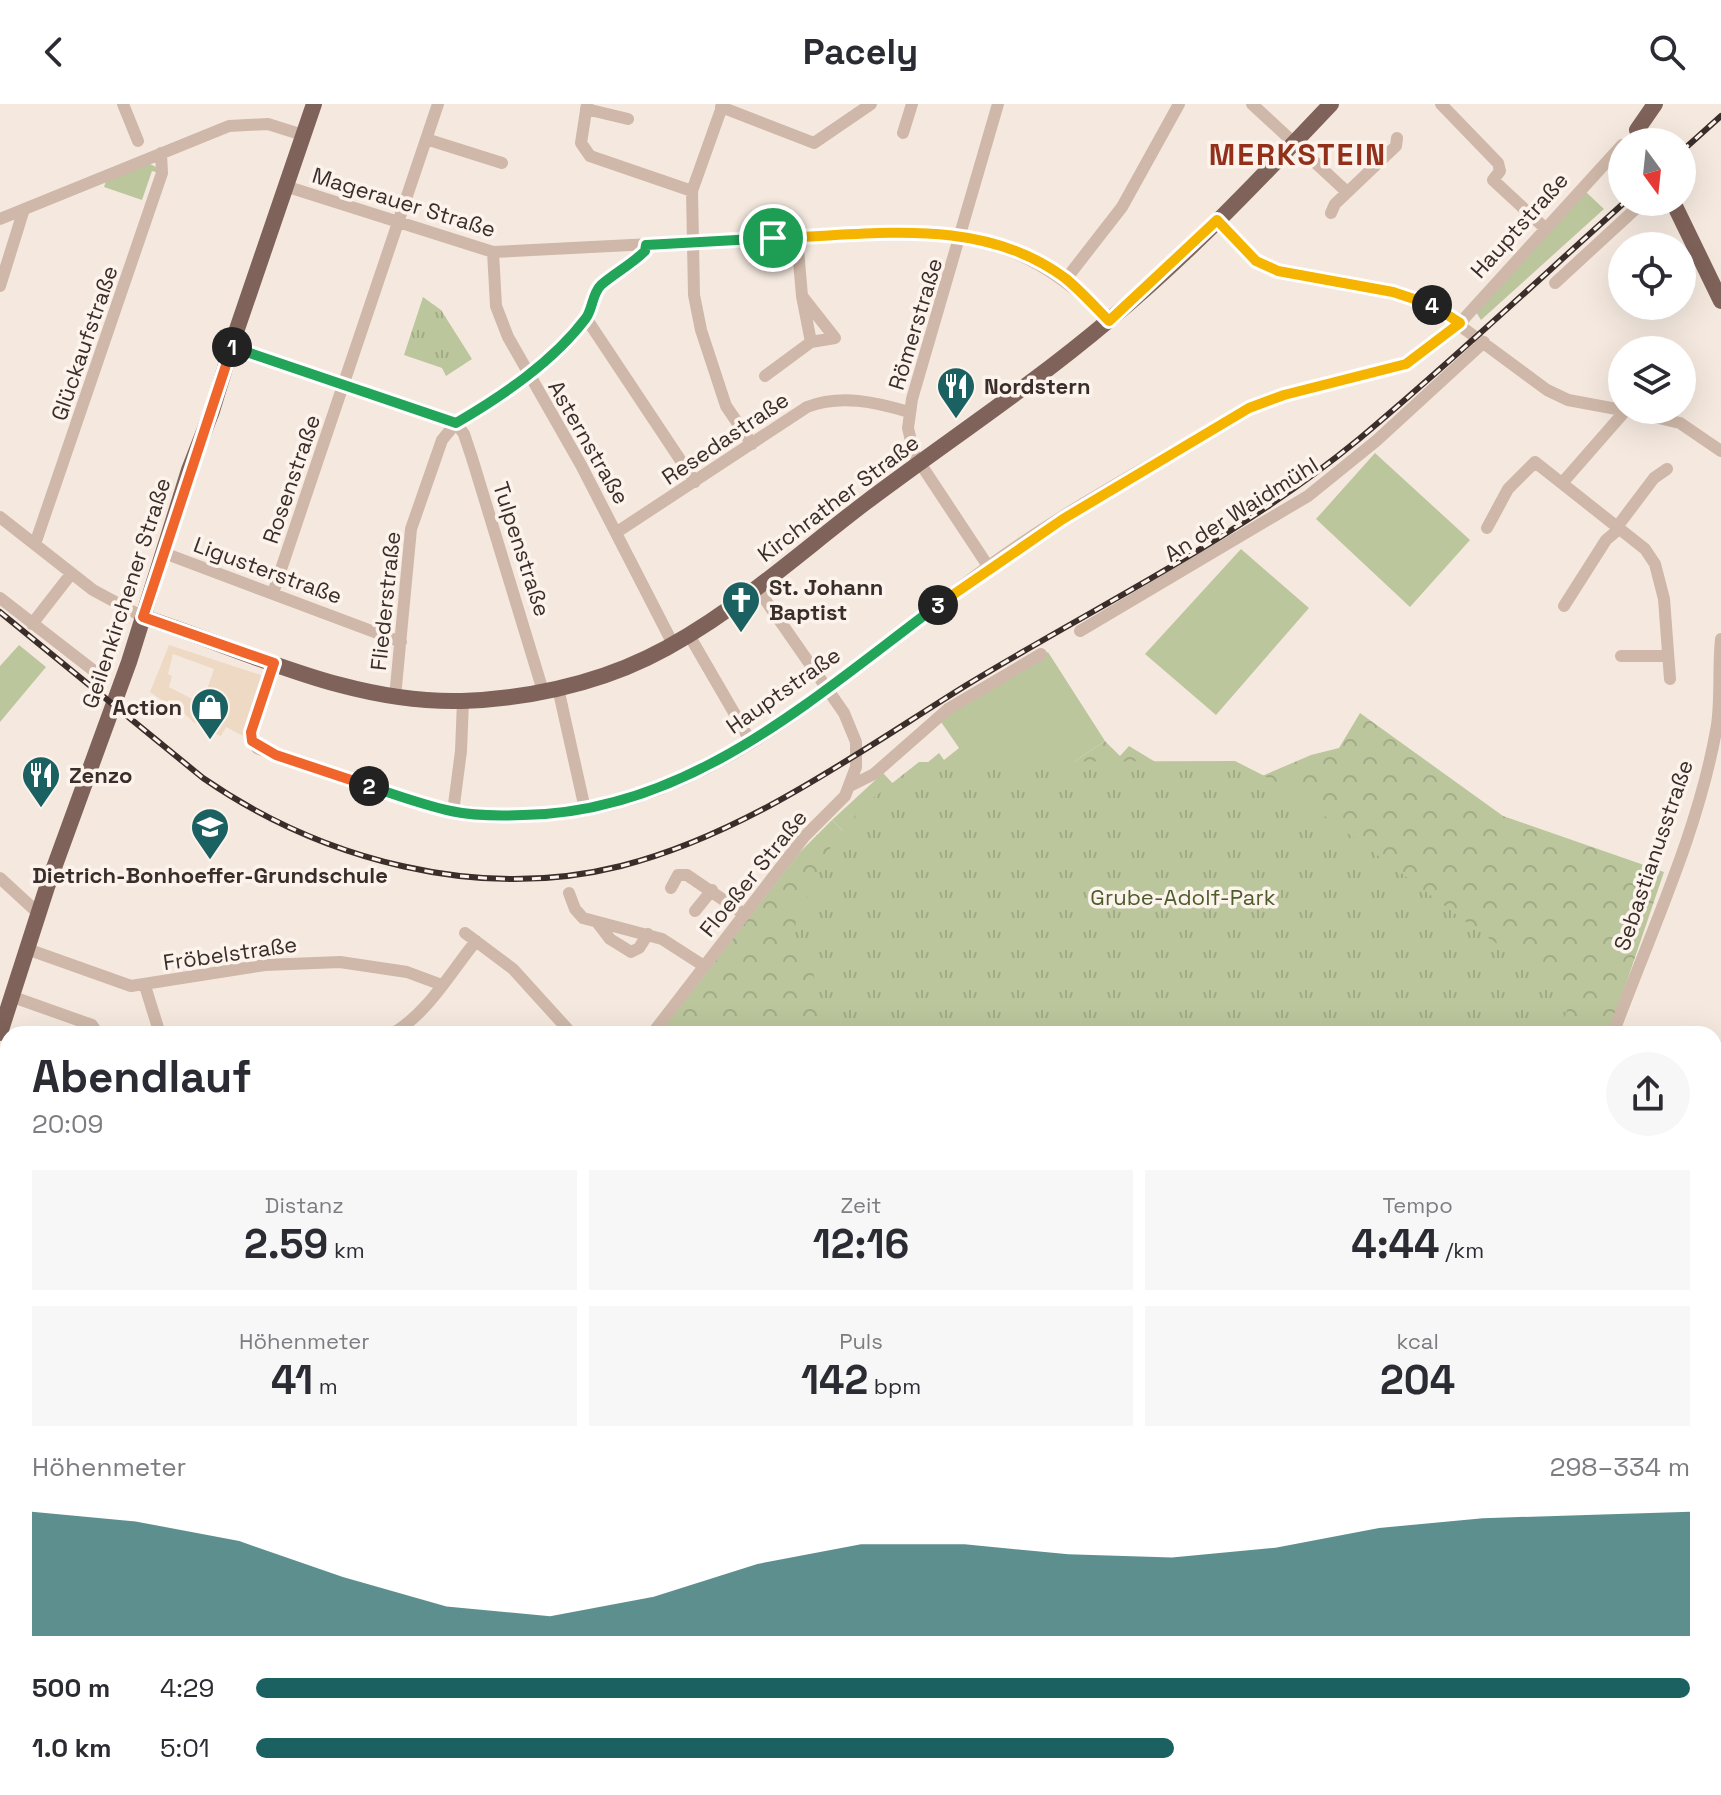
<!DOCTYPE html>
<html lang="de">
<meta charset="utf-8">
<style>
:root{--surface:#fff;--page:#f7f7f7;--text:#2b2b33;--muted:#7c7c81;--accent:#1b6161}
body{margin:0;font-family:"Space Grotesk",sans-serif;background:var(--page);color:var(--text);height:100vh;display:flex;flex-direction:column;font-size:30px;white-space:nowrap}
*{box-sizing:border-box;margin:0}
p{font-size:26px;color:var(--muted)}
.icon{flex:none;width:44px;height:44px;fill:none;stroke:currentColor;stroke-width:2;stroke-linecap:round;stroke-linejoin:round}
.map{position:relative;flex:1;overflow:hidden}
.sheet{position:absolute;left:0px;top:922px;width:1722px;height:770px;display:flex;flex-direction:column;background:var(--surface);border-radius:24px 24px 0 0;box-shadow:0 8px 32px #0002}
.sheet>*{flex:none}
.needle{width:52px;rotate:165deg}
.fabs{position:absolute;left:1608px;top:24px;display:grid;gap:16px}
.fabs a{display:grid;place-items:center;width:88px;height:88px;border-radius:50%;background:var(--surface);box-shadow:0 8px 32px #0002;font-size:40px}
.pin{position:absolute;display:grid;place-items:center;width:68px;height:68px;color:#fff;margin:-34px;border:4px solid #fff;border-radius:50%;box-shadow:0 2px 8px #0007}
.km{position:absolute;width:40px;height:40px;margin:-20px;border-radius:50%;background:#222;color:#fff;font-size:22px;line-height:40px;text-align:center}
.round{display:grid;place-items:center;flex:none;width:84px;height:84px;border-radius:42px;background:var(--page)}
.overview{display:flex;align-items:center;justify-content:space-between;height:136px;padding:0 32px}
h1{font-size:44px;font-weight:600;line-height:60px}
.figures{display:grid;grid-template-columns:repeat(3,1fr);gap:12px;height:136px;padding:8px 32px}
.figures div{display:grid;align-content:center;border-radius:0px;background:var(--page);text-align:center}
.figures b{font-size:40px;font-weight:600}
.figures small{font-size:22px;font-weight:400}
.figures p{font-size:22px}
.chart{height:224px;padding:16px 32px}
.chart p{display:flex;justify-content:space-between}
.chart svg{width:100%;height:144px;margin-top:8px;fill:var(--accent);opacity:.7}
ul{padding:0 32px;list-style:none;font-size:26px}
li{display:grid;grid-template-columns:128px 96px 1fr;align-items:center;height:60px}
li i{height:20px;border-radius:10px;background:var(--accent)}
header{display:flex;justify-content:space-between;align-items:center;height:104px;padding:0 32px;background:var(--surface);font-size:36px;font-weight:600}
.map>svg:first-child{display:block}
.grass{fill:#bbc69d}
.forest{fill:url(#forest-crowns)}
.park{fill:url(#park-tufts)}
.plaza{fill:#eed9c5;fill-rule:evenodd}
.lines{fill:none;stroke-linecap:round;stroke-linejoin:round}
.minor{stroke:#cfb8a9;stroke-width:12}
.major{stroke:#7f635a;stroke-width:16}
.rail-casing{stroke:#3b2e2a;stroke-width:6}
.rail{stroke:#fcf4ec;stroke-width:3;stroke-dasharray:9;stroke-linecap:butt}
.split-1-casing{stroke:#fff;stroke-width:16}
.split-2-casing{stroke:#fff;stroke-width:16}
.split-3-casing{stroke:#fff;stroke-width:16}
.split-4-casing{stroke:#fff;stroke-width:16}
.split-5-casing{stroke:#fff;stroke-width:16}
.split-1{stroke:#22a559;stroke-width:10}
.split-2{stroke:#f0652b;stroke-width:10}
.split-3{stroke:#22a559;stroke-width:10}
.split-4{stroke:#f5b400;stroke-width:10}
.split-5{stroke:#f5b400;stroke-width:10}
.labels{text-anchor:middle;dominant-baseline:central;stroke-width:7;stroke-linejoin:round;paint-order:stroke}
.street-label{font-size:22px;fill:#3b2e2a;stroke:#fcf4ec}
.poi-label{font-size:22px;font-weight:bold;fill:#3b2e2a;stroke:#fcf4ec;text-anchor:start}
.park-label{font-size:22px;fill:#4d5c2b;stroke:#fcf4ec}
.district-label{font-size:30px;font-weight:bold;letter-spacing:2px;fill:#92301b;stroke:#fcf4ec}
</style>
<header><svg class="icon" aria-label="back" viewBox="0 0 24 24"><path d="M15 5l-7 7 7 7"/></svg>Pacely<svg class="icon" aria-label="search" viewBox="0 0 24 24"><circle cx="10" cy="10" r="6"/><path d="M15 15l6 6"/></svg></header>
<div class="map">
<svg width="1721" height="1691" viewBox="0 0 1721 1691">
<defs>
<pattern id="forest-crowns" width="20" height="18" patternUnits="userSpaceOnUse" patternTransform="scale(2)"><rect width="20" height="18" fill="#bbc69d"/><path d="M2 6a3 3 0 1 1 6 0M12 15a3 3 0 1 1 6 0" fill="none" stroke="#a2aa87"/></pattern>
<pattern id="park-tufts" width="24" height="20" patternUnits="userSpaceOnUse" patternTransform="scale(2)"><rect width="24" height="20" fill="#bbc69d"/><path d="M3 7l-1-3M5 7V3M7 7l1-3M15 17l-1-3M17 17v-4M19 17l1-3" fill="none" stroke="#a2aa87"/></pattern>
</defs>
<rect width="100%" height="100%" fill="#f5e9df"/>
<!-- grass -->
<path class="grass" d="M146,58L160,65L159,69L152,67L142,96L104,83L107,74Z
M1586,88L1604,105L1481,216L1476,208Z
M1375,349L1470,436L1410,503L1316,415Z
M1241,445L1309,504L1216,611L1145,550Z
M19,541L46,563L0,618V562Z
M1048,548L1105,637L894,778L832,716L883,669L897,684L939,649L944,656L959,644L939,615Z
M1086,1684H1436L1434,1691H1081Z"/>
<!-- forest -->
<path class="forest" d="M1360,609L1503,712L1664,768L1609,930H659L799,749L832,716L894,778L1105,637L1120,652L1129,642L1213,693L1311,651L1339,644Z"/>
<!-- park -->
<path class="park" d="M423,193L441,206L472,255L446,272L442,264L404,251Z
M1235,657L1286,683L1477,826L1572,891L1559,930H819L823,902L812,865L794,835L796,817L830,744L863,702L919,658Z
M298,1684H1227L1230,1691H296Z"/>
<!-- plaza -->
<path class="plaza" d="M169,541L264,572L243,632L226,623L221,632L208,627L209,624L193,618L182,607L180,609L150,588ZM173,550L214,565L202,600L169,583L172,572L168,570Z"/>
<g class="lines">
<!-- minor -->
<path class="minor" d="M123,0L138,37
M587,0L581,39L590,52L692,87
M723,0L692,87L694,191L701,226L726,302L752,340
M1252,0L1347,88
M1441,0L1498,59L1500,67L1493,76L1546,125
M721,3L814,39L871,0
M586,5L628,15
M903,29L912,0
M426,35L502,59
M285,82L493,148L905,127C995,133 1046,152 1109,217
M1331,109L1335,100L1396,42L1397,34
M0,115L229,22L268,20L303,31
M1217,116L1256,157L1278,167L1393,188L1432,201L1547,286L1568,296L1622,306
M797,134L802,192L811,238L835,234L802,192
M493,148L496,202L508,233L581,361L673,540
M1066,175L1122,103L1179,0
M1555,179L1643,98
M0,182L24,105
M586,214L695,378
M232,243L456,319C502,292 553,258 586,214C594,204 592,190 601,181C614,170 644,160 646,141
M765,272L811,238
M1624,306L1680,319L1721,347
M1563,378L1626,306
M0,413L93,486L143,513
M1617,423L1654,374L1667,365
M1487,424L1508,385L1535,358L1645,445L1655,460L1664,495L1670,575
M617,428L807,303C841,290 875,298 909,308
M35,440L162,69L161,49
M164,449L401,538
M988,462L914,350L908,324L912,295L998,0
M273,489L438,0
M0,494L98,570
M1564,502L1606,436L1619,425
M32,520L71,470
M1080,527L1308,392L1376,337L1484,238
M689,531L751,638
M1621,552H1665
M274,559L251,628L257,644L276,651C370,681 449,719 550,711C722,698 854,560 986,464C1068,404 1161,355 1249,304L1284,291L1406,260L1430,243L1460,219L1622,41
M558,584L585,705
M395,593L411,425L442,336L456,319L464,330L472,354L543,587
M850,682L874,670L948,605L1041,550
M453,708L461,647L463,597
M0,774L38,809
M671,784L678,771H687L744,810
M569,789L575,805L583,814L662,835L704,862
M695,807L712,786
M597,818L610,835L631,848L639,844L648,830
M465,829L513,865L572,930
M27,845L131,882L265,861L340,858L407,868L442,881
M145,882L160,930
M13,893L92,921L98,930
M392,930C428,909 450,869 476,837
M652,930L804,733L845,692L856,663V638L844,609L757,484
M1613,930C1650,829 1699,727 1717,621C1721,593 1718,563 1721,535
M0,1151L8,1138
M0,1182L8,1199
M0,1364L8,1356
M0,1402L8,1406
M0,1526L8,1524
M0,1597L8,1598
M18,1691L21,1684
M102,1691L104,1684
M187,1691L189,1684
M294,1691L296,1684
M1443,1691L1445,1684"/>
<!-- major -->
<path class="major" d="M1643,38L1637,26L1655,0
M1673,98L1721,197
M143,513C248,547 349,600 462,597C524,595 591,581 647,554C727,515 794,453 865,399C946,338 1031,282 1108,217C1188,151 1260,75 1331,0
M0,929L47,783L129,558L189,366L212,307L235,231L314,0"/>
<!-- rail casing -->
<g class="rail-casing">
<path id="rail" d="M1682,47L1721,12
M0,508L203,674C322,756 478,798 621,762C746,730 857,649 965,582C1096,502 1239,434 1359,335C1450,259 1537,177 1625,98"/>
</g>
<!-- rail -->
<use href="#rail" class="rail"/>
</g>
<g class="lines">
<!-- split-1 casing -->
<g class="split-1-casing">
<path id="split-1" d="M232,243L456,319C502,292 553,258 586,214C593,204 592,190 601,181C615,169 632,160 645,147L646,141L773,134"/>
</g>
<!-- split-2 casing -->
<g class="split-2-casing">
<path id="split-2" d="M232,243L143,513L274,559L251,628L252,637L276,651L369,682"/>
</g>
<!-- split-3 casing -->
<g class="split-3-casing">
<path id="split-3" d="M369,682C396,691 423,701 451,707C474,712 499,712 523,711C688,709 813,594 938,501"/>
</g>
<!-- split-4 casing -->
<g class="split-4-casing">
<path id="split-4" d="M938,501L1063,415L1249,304L1284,291L1406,260L1460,219L1432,201"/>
</g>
<!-- split-5 casing -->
<g class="split-5-casing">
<path id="split-5" d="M773,134C871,132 979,110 1065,174C1081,187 1095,203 1109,217L1217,116L1256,157L1278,167L1393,188L1432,201"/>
</g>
<!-- split-1 -->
<use href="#split-1" class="split-1"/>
<!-- split-2 -->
<use href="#split-2" class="split-2"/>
<!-- split-3 -->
<use href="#split-3" class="split-3"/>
<!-- split-4 -->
<use href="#split-4" class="split-4"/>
<!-- split-5 -->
<use href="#split-5" class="split-5"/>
</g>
<!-- icons -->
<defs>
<g id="restaurant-pin" transform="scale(2)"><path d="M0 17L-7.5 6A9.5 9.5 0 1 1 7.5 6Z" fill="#1b6161" stroke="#fcf4ec"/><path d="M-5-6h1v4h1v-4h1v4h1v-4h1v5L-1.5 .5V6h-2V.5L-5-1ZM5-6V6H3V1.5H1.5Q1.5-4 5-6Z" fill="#fff"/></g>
<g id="church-pin" transform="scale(2)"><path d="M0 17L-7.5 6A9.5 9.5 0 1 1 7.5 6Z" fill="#1b6161" stroke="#fcf4ec"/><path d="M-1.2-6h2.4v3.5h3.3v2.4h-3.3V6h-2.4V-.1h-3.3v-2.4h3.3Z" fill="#fff"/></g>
<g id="shop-pin" transform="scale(2)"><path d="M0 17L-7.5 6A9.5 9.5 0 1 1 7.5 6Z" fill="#1b6161" stroke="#fcf4ec"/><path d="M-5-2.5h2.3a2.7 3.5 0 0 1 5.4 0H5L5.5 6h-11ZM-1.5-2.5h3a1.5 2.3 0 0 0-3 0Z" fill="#fff"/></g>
<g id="school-pin" transform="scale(2)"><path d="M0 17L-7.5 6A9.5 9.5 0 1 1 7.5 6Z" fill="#1b6161" stroke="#fcf4ec"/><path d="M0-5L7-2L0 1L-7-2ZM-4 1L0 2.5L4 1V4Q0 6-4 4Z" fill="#fff"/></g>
</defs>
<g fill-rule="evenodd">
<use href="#restaurant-pin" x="956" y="282"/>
<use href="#church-pin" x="741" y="496"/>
<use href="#shop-pin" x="210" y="603"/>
<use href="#restaurant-pin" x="41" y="671"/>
<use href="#school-pin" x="210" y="723"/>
</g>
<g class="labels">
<!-- street labels -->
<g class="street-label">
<text transform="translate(404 98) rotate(17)">Magerauer Straße</text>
<text transform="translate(1519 121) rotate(-48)">Hauptstraße</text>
<text transform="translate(915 220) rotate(-73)">Römerstraße</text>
<text transform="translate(84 239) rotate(-71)">Glückaufstraße</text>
<text transform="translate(725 334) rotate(-34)">Resedastraße</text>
<text transform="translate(589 338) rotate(60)">Asternstraße</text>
<text transform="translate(291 375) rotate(-71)">Rosenstraße</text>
<text transform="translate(838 394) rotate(-37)">Kirchrather Straße</text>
<text transform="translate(1241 405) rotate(-32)">An der Waidmühl</text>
<text transform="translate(522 445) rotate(72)">Tulpenstraße</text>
<text transform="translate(268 466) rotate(20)">Ligusterstraße</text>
<text transform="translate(126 489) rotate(-72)">Geilenkirchener Straße</text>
<text transform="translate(385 497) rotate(-84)">Fliederstraße</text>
<text transform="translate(783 586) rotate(-35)">Hauptstraße</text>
<text transform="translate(1653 751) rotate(-71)">Sebastianusstraße</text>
<text transform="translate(753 769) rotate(-51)">Floeßer Straße</text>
<text transform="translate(230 849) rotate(-8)">Fröbelstraße</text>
</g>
<!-- poi labels -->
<g class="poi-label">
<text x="984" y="282">Nordstern</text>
<text x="769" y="483">St. Johann<tspan x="769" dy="25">Baptist</tspan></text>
<text x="182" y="603" text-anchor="end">Action</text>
<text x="69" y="671">Zenzo</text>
<text x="210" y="771" text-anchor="middle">Dietrich-Bonhoeffer-Grundschule</text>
</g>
<!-- park labels -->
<g class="park-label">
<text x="1183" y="793">Grube-Adolf-Park</text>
</g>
<!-- district labels -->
<g class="district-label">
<text x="1298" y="50">MERKSTEIN</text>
</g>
</g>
</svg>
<div class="fabs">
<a><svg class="needle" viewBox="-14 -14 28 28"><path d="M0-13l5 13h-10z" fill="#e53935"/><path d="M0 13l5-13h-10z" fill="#7c7c81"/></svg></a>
<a><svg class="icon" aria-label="locate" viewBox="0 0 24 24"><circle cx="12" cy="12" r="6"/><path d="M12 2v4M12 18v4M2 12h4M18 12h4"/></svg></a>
<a><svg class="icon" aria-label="layers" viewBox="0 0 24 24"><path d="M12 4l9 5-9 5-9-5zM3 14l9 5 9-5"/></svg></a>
</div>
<div class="pin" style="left:773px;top:134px;background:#1e9e55"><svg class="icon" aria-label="arrive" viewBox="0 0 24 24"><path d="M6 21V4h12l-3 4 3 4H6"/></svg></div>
<b class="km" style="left:232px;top:243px">1</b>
<b class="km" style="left:369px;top:682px">2</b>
<b class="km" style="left:938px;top:501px">3</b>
<b class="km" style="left:1432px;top:201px">4</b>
<section class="sheet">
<div class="overview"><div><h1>Abendlauf</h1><p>20:09</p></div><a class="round"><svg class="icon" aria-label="share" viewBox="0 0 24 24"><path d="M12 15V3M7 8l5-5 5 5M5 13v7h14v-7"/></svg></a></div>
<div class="figures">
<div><p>Distanz</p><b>2.59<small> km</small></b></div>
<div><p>Zeit</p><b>12:16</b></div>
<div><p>Tempo</p><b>4:44<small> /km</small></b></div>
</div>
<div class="figures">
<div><p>Höhenmeter</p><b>41<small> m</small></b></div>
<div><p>Puls</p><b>142<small> bpm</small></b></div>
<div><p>kcal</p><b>204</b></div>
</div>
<div class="chart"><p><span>Höhenmeter</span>298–334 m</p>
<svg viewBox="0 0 160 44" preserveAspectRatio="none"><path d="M0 44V6L10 9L20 15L30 26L40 35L50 38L60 32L70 22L80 16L90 16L100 19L110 20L120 17L130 11L140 8L150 7L160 6V44z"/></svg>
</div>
<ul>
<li><b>500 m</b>4:29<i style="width:100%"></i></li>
<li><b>1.0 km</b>5:01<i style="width:64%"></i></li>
</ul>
</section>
</div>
